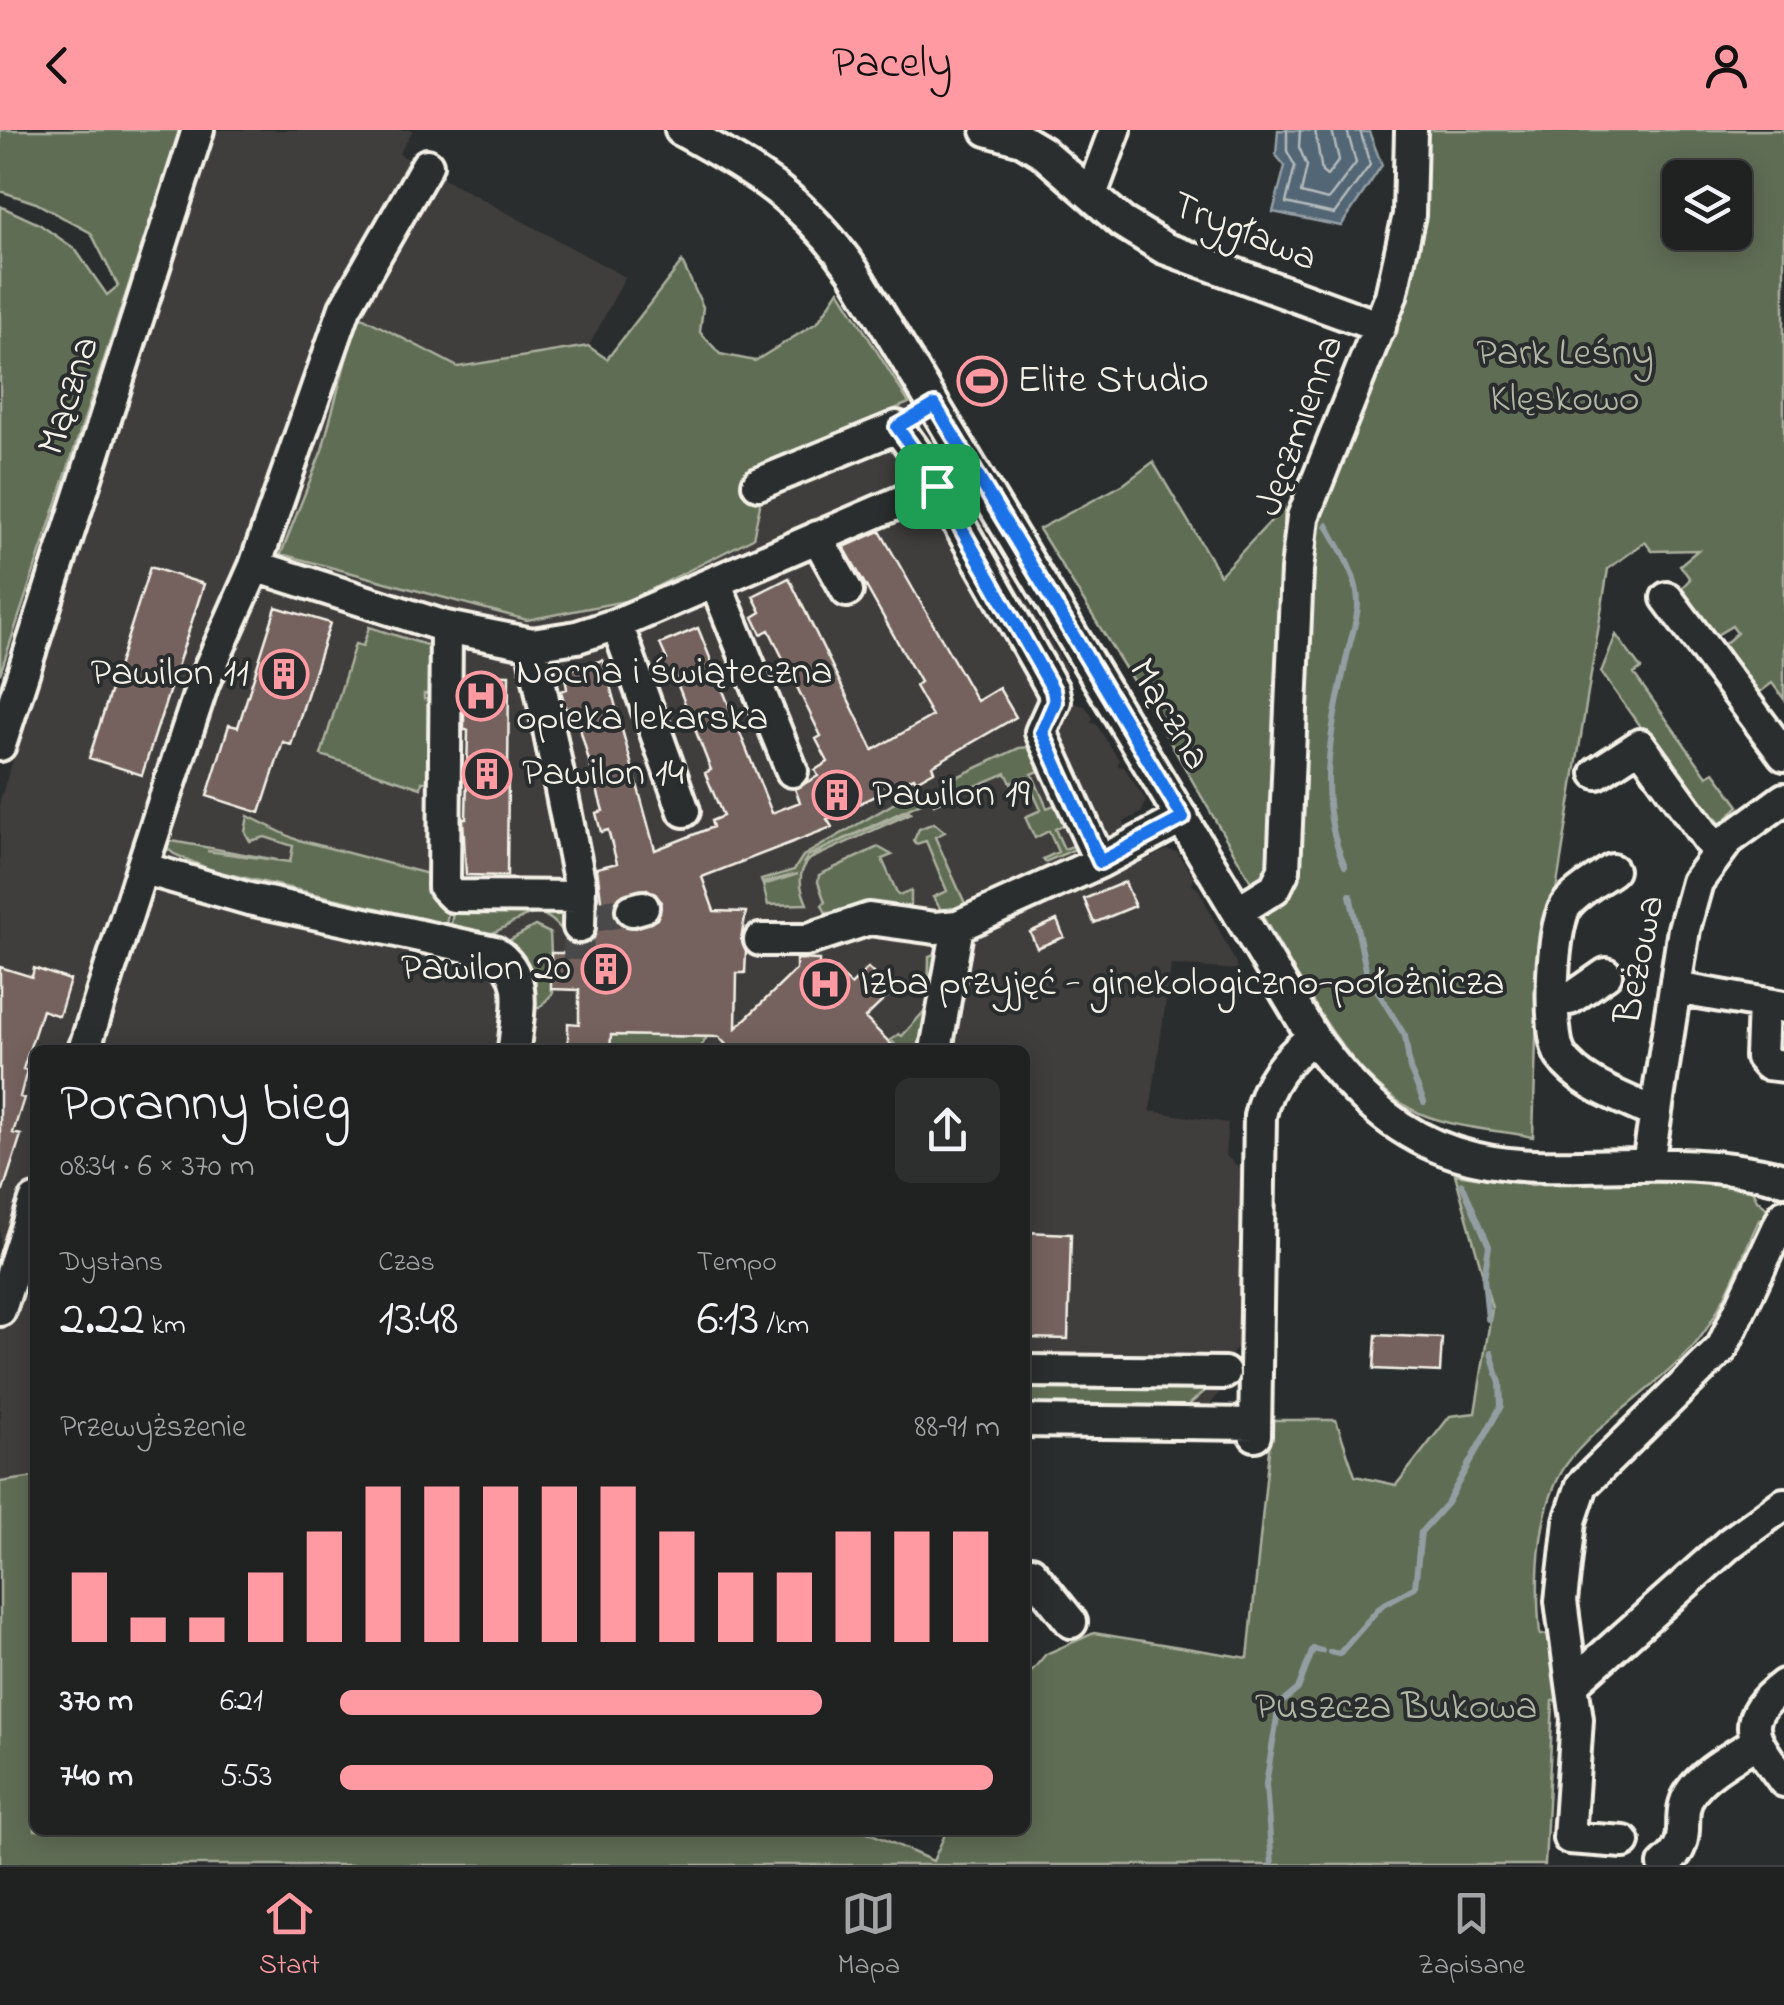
<!DOCTYPE html>
<html lang="pl">
<meta charset="utf-8">
<style>
:root{--surface:#202222;--page:#2d2f2f;--text:#f1f3f6;--muted:#a2a4a5;--line:#3d3f40;--accent:#ff9aa2}
body{margin:0;font-family:"Indie Flower",sans-serif;background:var(--page);color:var(--text);height:100vh;display:flex;flex-direction:column;font-size:38px;white-space:nowrap}
*{box-sizing:border-box;margin:0}
p{font-size:32px;color:var(--muted)}
.icon{flex:none;width:55px;height:55px;fill:none;stroke:currentColor;stroke-width:2;stroke-linecap:round;stroke-linejoin:round}
.map{position:relative;flex:1;overflow:hidden}
.details{position:absolute;left:30px;top:915px;width:1000px;height:790px;display:flex;flex-direction:column;background:var(--surface);border-radius:15px;box-shadow:0 5px 25px #0003,0 0 0 2px var(--line)}
.details>*{flex:none}
.tools{position:absolute;left:1662px;top:30px;display:grid;gap:20px}
.tools a{display:grid;place-items:center;width:90px;height:90px;border-radius:15px;background:var(--surface);box-shadow:0 5px 25px #0003,0 0 0 2px var(--line);font-size:50px}
.pin{position:absolute;display:grid;place-items:center;width:85px;height:85px;color:#fff;margin:-42px;border-radius:20px;box-shadow:0 5px 15px #0006}
.round{display:grid;place-items:center;flex:none;width:105px;height:105px;border-radius:15px;background:var(--page)}
.headline{display:flex;align-items:center;justify-content:space-between;height:170px;padding:0 30px}
h1{font-size:55px;font-weight:600;line-height:75px}
.metrics{display:grid;grid-template-columns:repeat(3,1fr);gap:15px;height:170px;padding:10px 30px}
.metrics div{display:grid;align-content:center}
.metrics b{font-size:50px;font-weight:600}
.metrics small{font-size:28px;font-weight:400}
.metrics p{font-size:28px}
.chart{height:280px;padding:20px 30px}
.chart p{display:flex;justify-content:space-between}
.chart svg{width:100%;height:180px;margin-top:10px;stroke:var(--accent);stroke-width:6}
ul{padding:0 30px;list-style:none;font-size:32px}
li{display:grid;grid-template-columns:160px 120px 1fr;align-items:center;height:75px}
li i{height:25px;border-radius:12px;background:var(--accent)}
header{display:flex;justify-content:space-between;align-items:center;height:130px;padding:0 30px;background:var(--accent);color:#111;font-size:45px;font-weight:600}
.dock{display:flex;justify-content:space-around;align-items:center;height:140px;border-top:2px solid var(--line);background:var(--surface);font-size:28px;color:var(--muted)}
.dock a{display:grid;justify-items:center;gap:5px}
.dock .active{color:var(--accent)}
.map>svg:first-child{display:block}
.built{fill:#403d3c}
.green{fill:#616d54;stroke:#aaaf9e;stroke-width:2.5;fill-rule:evenodd}
.water{fill:#526675;stroke:#939ea3;stroke-width:2.5}
.lines{fill:none;stroke-linecap:round;stroke-linejoin:round}
.shore{stroke:#b3b9ba;stroke-width:2.5}
.stream{stroke:#939ea3;stroke-width:6}
.building{fill:#74625e;stroke:#f4f1e8;stroke-width:2.5;fill-rule:evenodd}
.minor-tunnel{stroke:#484a4a;stroke-width:30;stroke-dasharray:30 15;stroke-linecap:butt}
.minor-casing{stroke:#f4f1e8;stroke-width:38}
.minor{stroke:#2a2d2e;stroke-width:30}
.route-casing{stroke:#fff;stroke-width:20}
.route{stroke:#1a73e8;stroke-width:12}
.labels{text-anchor:middle;dominant-baseline:central;stroke-width:8;stroke-linejoin:round;paint-order:stroke}
.street-label{font-size:40px;fill:#f4f1e8;stroke:#2a2d2e}
.park-label{font-size:40px;fill:#b2b6a5;stroke:#2a2d2e}
.poi-label{font-size:40px;fill:#f4f1e8;stroke:#2a2d2e;text-anchor:start}
</style>
<header><svg class="icon" aria-label="back" viewBox="0 0 24 24"><path d="M15 5l-7 7 7 7"/></svg>Pacely<svg class="icon" aria-label="person" viewBox="0 0 24 24"><circle cx="12" cy="8" r="4"/><path d="M4 21q1-7 8-7t8 7"/></svg></header>
<div class="map">
<svg width="1784" height="1735" viewBox="0 0 1784 1735">
<rect width="100%" height="100%" fill="#2a2d2e"/>
<filter id="ink" filterUnits="userSpaceOnUse"><feTurbulence type="fractalNoise" baseFrequency=".01" numOctaves="2"/><feDisplacementMap in="SourceGraphic" scale="20" xChannelSelector="R" yChannelSelector="G"/><feConvolveMatrix kernelMatrix="1 2 1 2 8 2 1 2 1" color-interpolation-filters="sRGB"/></filter>
<g filter="url(#ink)">
<!-- built -->
<path class="built" d="M217,0H413L399,24L625,147L589,216L686,288L872,212L1067,539L1062,556L1073,573L1085,576L1093,588L1091,593L1096,594L1119,630L1118,636L1124,637L1146,671L1142,682L1124,692L1127,698L1146,730L1166,720L1177,722L1194,748L1192,755L1199,760L1239,840L1171,835L1150,981L1228,993L1225,1025L1240,1039V1215L1225,1231L1222,1259L1204,1283L1025,1280V920H35V1366L0,1354V670Z"/>
<!-- green -->
<path class="green" d="M0,0H180L0,544V76L39,94L75,119L107,165L118,156L91,103L36,73L0,61Z
M1423,0H1784V569L1772,553L1756,565L1721,517L1737,503L1732,496L1713,507L1680,460L1690,449L1680,435L1698,420L1652,421L1645,412L1608,439L1537,878L1533,1007C1497,1000 1453,998 1419,983C1347,951 1301,848 1261,784L1270,770L1304,426L1391,187ZM1680,48H1735V102H1680Z
M682,132L703,177L700,202L720,224L755,231L818,192L839,160L909,273L751,339L760,375L753,408L630,470L527,490L281,424L322,320L358,185L458,237L588,216L607,229Z
M1153,332L1220,445L1284,377L1288,523L1276,741L1254,757L1156,588L1039,399L1124,354Z
M369,497L439,519L438,563L424,564V569L438,570L437,652H422L421,658L321,625L355,514L363,516Z
M1616,505L1641,539L1634,544L1707,646L1714,642L1739,676L1721,694L1715,687L1708,692L1601,542Z
M1030,617L1048,637L1032,644L1047,678L1062,672L1070,692L1055,699L1064,719L1079,714L1080,717L1045,732L1043,729L1058,722L1049,701L1035,708L1025,687L1041,680L1026,647L1011,653L1006,643L934,674L929,660L1019,618Z
M919,659L921,673L808,726L803,734L825,718L909,681L911,683L810,729C796,743 800,758 807,774L768,775L763,755L798,744L762,753L761,750L794,740L803,726Z
M248,686L295,709L436,746L450,774L446,794L211,740L174,724L162,714L172,711L277,730L207,721L290,732L293,716L265,707L250,711L245,702Z
M934,693L945,702L935,707L968,780L943,783L933,767L947,761L926,711L916,714L914,710L919,699Z
M878,717L892,725L882,729L898,765L911,761V774L905,780L826,783L822,775L825,772L818,752L819,745Z
M557,773L571,786L570,811C539,765 529,788 490,804L451,795L454,774Z
M535,796L550,803L553,863L539,878H535L536,846L510,810Z
M944,820L927,920H900L891,910L899,904L902,906L928,877L929,826Z
M611,905L707,907L699,920H610Z
M1455,1044L1531,1055L1680,1048L1750,1056L1757,1070L1771,1082V1095L1759,1090C1739,1132 1722,1185 1691,1219C1655,1259 1607,1286 1572,1327C1536,1370 1535,1451 1540,1505L1555,1504L1566,1569L1553,1571L1545,1735H0V1352L35,1347V1700H863L933,1731L947,1700H1025V1549L1046,1524L1094,1503L1248,1528L1272,1290H1336L1355,1346L1396,1355L1450,1286L1475,1283L1492,1178Z
M1025,1255H1212L1185,1278L1025,1280Z"/>
<!-- water -->
<path class="water" d="M1278,0L1369,2L1382,35L1341,96L1273,82L1285,36L1276,25Z"/>
<g class="lines">
<!-- shore -->
<path class="shore" d="M1287,0V21L1295,36L1286,73L1334,84L1370,35L1360,0
M1300,0L1299,17L1307,36L1301,63L1328,70L1356,33L1347,0
M1315,0L1322,42L1327,46L1339,30L1332,0"/>
<!-- stream -->
<path class="stream" d="M1327,395C1340,419 1358,446 1358,473C1358,490 1350,510 1347,526C1332,596 1314,668 1345,736
M1350,765L1367,844L1405,906L1410,939L1424,972
M1462,1054L1489,1116L1484,1148L1488,1189
M1330,1522L1339,1524L1381,1476L1415,1457L1421,1402L1447,1373L1501,1276L1500,1253L1491,1223
M1272,1735L1266,1654L1279,1575L1298,1559L1313,1519L1322,1521"/>
</g>
<!-- building -->
<path class="building" d="M880,401L977,571L999,558L1016,587L932,636L934,641L916,651L914,647L827,689L832,697L702,747L714,781L746,782L741,809L746,822L745,843H737L736,898L796,840V829L819,830V855L836,839L851,855L868,838L892,862L865,888L897,920H731L719,907L611,905L610,920H568V893L579,894V860L551,859V823H570L573,814H587L594,808L598,781L602,778L597,738L617,733L608,700L601,702L596,683L603,681L574,577L566,579L561,561L567,559L564,541L603,530L655,720L713,697L711,691L723,686L705,643L711,640L675,548L666,552L659,534L667,530L660,514L698,498L772,683L800,672L795,659L818,646L815,640L828,632L816,609L821,606L769,500L761,504L753,487L761,482L753,466L789,448L873,620L932,586L915,556L920,552L844,417ZM647,759L661,771L657,789L636,798L620,794L614,784L618,768Z
M150,437L204,454L142,645L89,628Z
M276,477L330,493L291,615L283,612L260,683L207,666L229,595L238,597Z
M468,544L509,545L507,746L466,745L463,689H466L468,600H464V580H468Z
M1125,752L1135,776L1094,793L1084,769Z
M1057,790L1064,807L1037,818L1030,802Z
M0,837L32,847L34,838L70,850L59,886L42,880L23,939L27,940L20,967L24,968L13,1003L21,1005L3,1061H0Z
M1025,1102L1071,1104L1068,1209L1025,1208Z
M1376,1205L1442,1208L1440,1242L1374,1239Z"/>
<g class="lines">
<!-- minor-tunnel -->
<path class="minor-tunnel" d="M588,788L632,780
M578,830L579,797"/>
<!-- minor casing -->
<g class="minor-casing">
<path id="minor" d="M681,0C755,40 805,71 854,142L1313,907C1454,1110 1594,1000 1784,1049
M987,0L1022,10L1042,22L1122,92L1164,118L1380,197
M427,35L345,178L255,436L203,553L142,738L249,769L494,822C530,845 517,883 514,920
M1092,62L1115,0
M758,354L897,297L927,338L1053,560L1055,571L1041,602L1100,732
M817,407L847,461
M255,436L446,497L532,514L577,507L617,494L937,356
M715,452L792,641
M1667,468L1784,625
M617,494L684,681
M446,497L444,757L453,766L580,767
M532,514L580,755L579,797
M0,615L198,0
M1597,643L1640,615L1717,722
M1612,740C1598,750 1579,760 1568,773C1551,791 1547,905 1561,926C1581,955 1624,968 1654,983
M632,780L643,777
M1238,781L1275,758L1284,740L1297,440L1303,387L1391,166L1409,85L1411,0
M760,810H806L869,789L935,798L958,796
M1675,858L1784,877
M1555,866L1570,869L1606,844
M1763,874L1761,927L1767,934L1784,936
M84,920L142,738
M936,920L958,796L1100,732L1183,688
M1648,1034L1684,799L1697,752L1728,710L1784,669
M1784,1085L1722,1218L1582,1355L1570,1391L1561,1471L1572,1554L1730,1413L1784,1374
M0,1180L35,1071
M1025,1241L1224,1243
M1025,1291L1255,1294
M1255,1305L1260,986C1267,952 1286,929 1313,907
M1025,1442H1031L1071,1492
M1572,1554L1577,1589L1569,1708L1624,1712
M1784,1555C1735,1592 1754,1609 1784,1651
M1664,1735C1697,1709 1673,1688 1691,1662C1704,1642 1736,1626 1756,1612"/>
</g>
<!-- minor -->
<use href="#minor" class="minor"/>
</g>
</g>
<g class="lines" filter="url(#ink)">
<!-- route casing -->
<g class="route-casing">
<path id="route" d="M935,275L1183,688L1100,732L1042,602L1055,572L1053,560L927,338L897,297Z"/>
</g>
<!-- route -->
<use href="#route" class="route"/>
</g>
<!-- icons -->
<defs>
<g id="stadium-ring" transform="scale(2.5)"><circle r="9.5" fill="#2a2d2e" stroke="#ff9aa2" stroke-width="1.5"/><path d="M0-5a6.5 5 0 1 0 0 10a6.5 5 0 1 0 0-10ZM-3.5-1.8h7v3.6h-7Z" fill="#ff9aa2"/></g>
<g id="building-ring" transform="scale(2.5)"><circle r="9.5" fill="#2a2d2e" stroke="#ff9aa2" stroke-width="1.5"/><path d="M-4-6H4V6H1V3H-1V6H-4ZM-2.5-4.3h1.7v1.8h-1.7ZM.8-4.3h1.7v1.8H.8ZM-2.5-1h1.7V.8h-1.7ZM.8-1h1.7V.8H.8Z" fill="#ff9aa2"/></g>
<g id="hospital-ring" transform="scale(2.5)"><circle r="9.5" fill="#2a2d2e" stroke="#ff9aa2" stroke-width="1.5"/><path d="M-5-5h3v3.5h4V-5h3V5h-3V1.5h-4V5h-3Z" fill="#ff9aa2"/></g>
</defs>
<g fill-rule="evenodd">
<use href="#stadium-ring" x="982" y="251"/>
<use href="#building-ring" x="284" y="544"/>
<use href="#hospital-ring" x="481" y="566"/>
<use href="#building-ring" x="487" y="644"/>
<use href="#building-ring" x="837" y="665"/>
<use href="#building-ring" x="606" y="839"/>
<use href="#hospital-ring" x="825" y="854"/>
</g>
<g class="labels">
<!-- street labels -->
<g class="street-label">
<text transform="translate(1244 103) rotate(22)">Trygława</text>
<text transform="translate(70 266) rotate(-72)">Mączna</text>
<text transform="translate(1301 296) rotate(-70)">Jęczmienna</text>
<text transform="translate(1168 585) rotate(59)">Mączna</text>
<text transform="translate(1641 830) rotate(-79)">Beżowa</text>
</g>
<!-- park labels -->
<g class="park-label">
<text x="1565" y="224">Park Leśny<tspan x="1565" dy="46">Klęskowo</tspan></text>
<text x="1396" y="1578">Puszcza Bukowa</text>
</g>
<!-- poi labels -->
<g class="poi-label">
<text x="1017" y="251">Elite Studio</text>
<text x="516" y="543">Nocna i świąteczna<tspan x="516" dy="46">opieka lekarska</tspan></text>
<text x="249" y="544" text-anchor="end">Pawilon 11</text>
<text x="522" y="644">Pawilon 14</text>
<text x="872" y="665">Pawilon 19</text>
<text x="571" y="839" text-anchor="end">Pawilon 20</text>
<text x="860" y="854">Izba przyjęć - ginekologiczno-położnicza</text>
</g>
</g>
</svg>
<div class="tools">
<a><svg class="icon" aria-label="layers" viewBox="0 0 24 24"><path d="M12 4l9 5-9 5-9-5zM3 14l9 5 9-5"/></svg></a>
</div>
<div class="pin" style="left:937px;top:356px;background:#1e9e55"><svg class="icon" aria-label="arrive" viewBox="0 0 24 24"><path d="M6 21V4h12l-3 4 3 4H6"/></svg></div>
<section class="details">
<div class="headline"><div><h1>Poranny bieg</h1><p>08:34 · 6 × 370 m</p></div><a class="round"><svg class="icon" aria-label="share" viewBox="0 0 24 24"><path d="M12 15V3M7 8l5-5 5 5M5 13v7h14v-7"/></svg></a></div>
<div class="metrics">
<div><p>Dystans</p><b>2.22<small> km</small></b></div>
<div><p>Czas</p><b>13:48</b></div>
<div><p>Tempo</p><b>6:13<small> /km</small></b></div>
</div>
<div class="chart"><p><span>Przewyższenie</span>88–91 m</p>
<svg viewBox="0 0 160 44" preserveAspectRatio="none"><path d="M5 44V27M15 44V38M25 44V38M35 44V27M45 44V17M55 44V6M65 44V6M75 44V6M85 44V6M95 44V6M105 44V17M115 44V27M125 44V27M135 44V17M145 44V17M155 44V17"/></svg>
</div>
<ul>
<li><b>370 m</b>6:21<i style="width:73%"></i></li>
<li><b>740 m</b>5:53<i style="width:99%"></i></li>
</ul>
</section>
</div>
<nav class="dock">
<a class="active"><svg class="icon" aria-label="home" viewBox="0 0 24 24"><path d="M3 11l9-7 9 7M6 9v11h12V9"/></svg>Start</a>
<a><svg class="icon" aria-label="map" viewBox="0 0 24 24"><path d="M3 6l6-2 6 2 6-2v14l-6 2-6-2-6 2zM9 4v14M15 6v14"/></svg>Mapa</a>
<a><svg class="icon" aria-label="saved" viewBox="0 0 24 24"><path d="M7 4h10v16l-5-4-5 4z"/></svg>Zapisane</a>
</nav>
